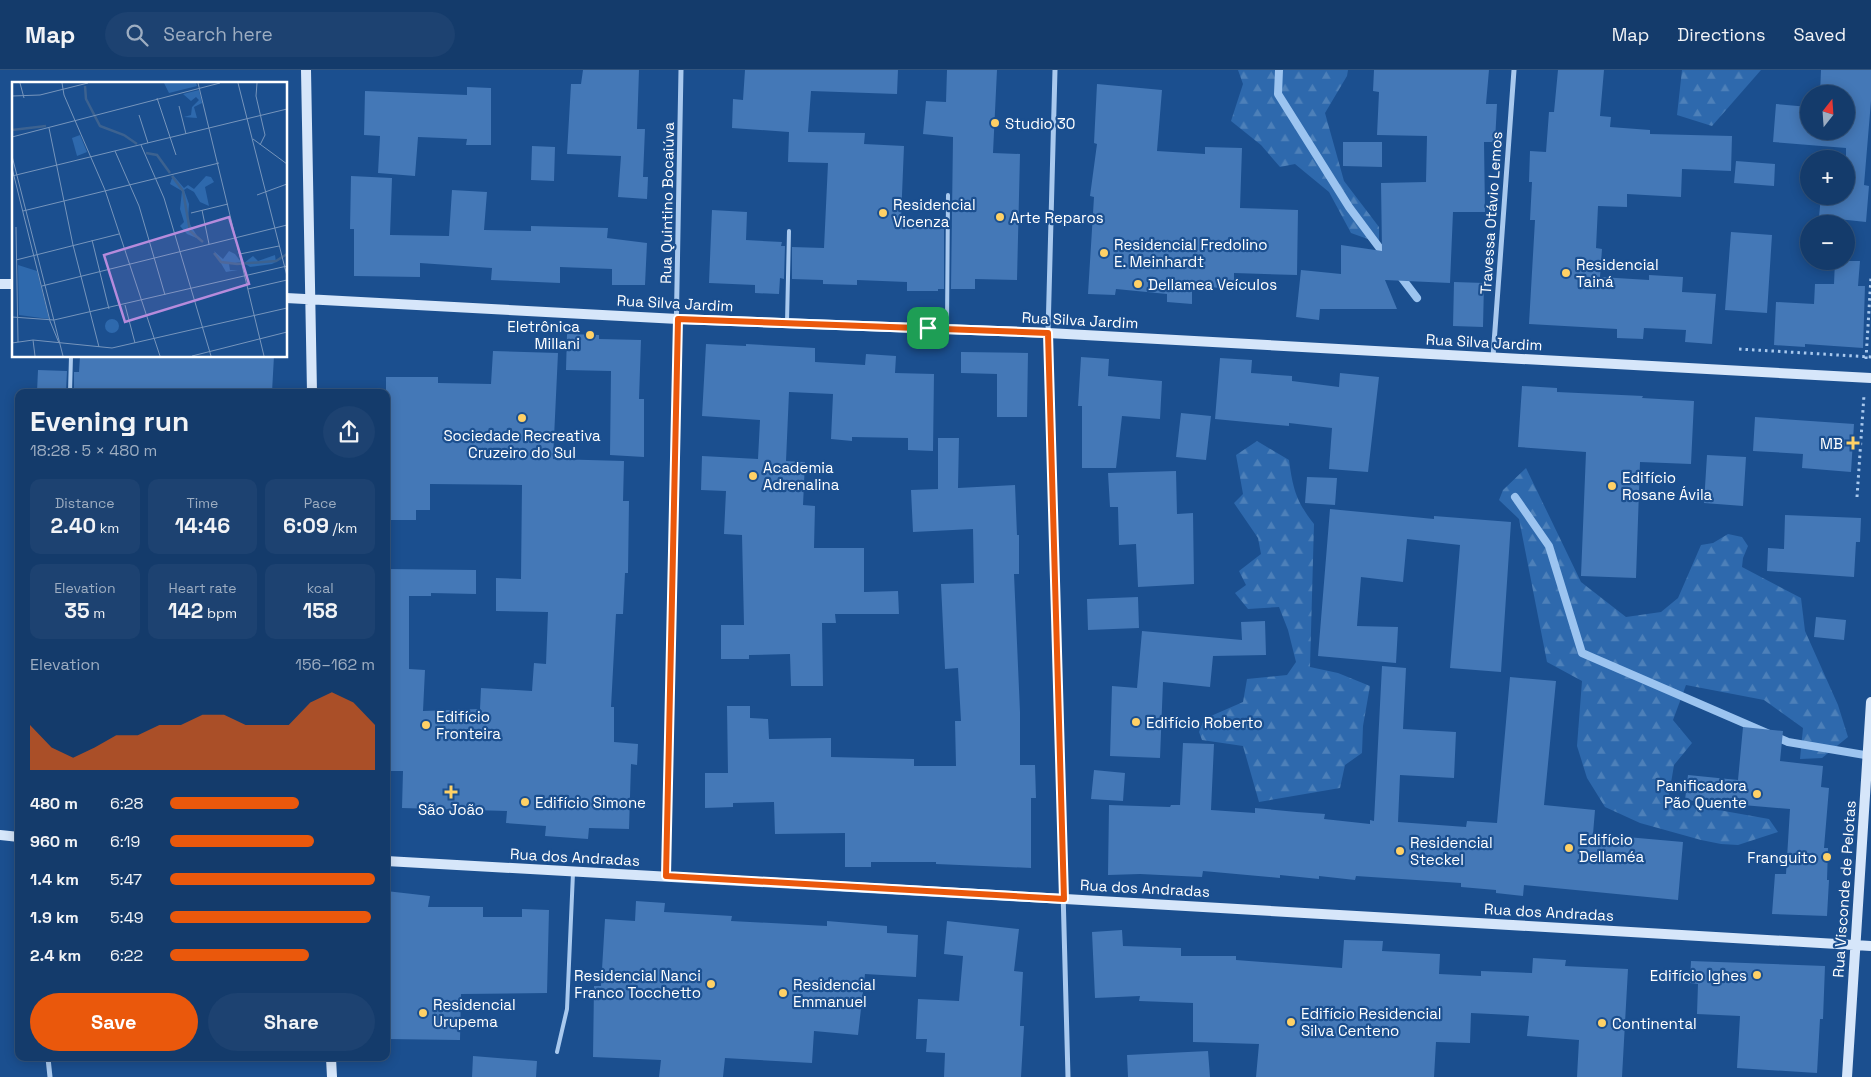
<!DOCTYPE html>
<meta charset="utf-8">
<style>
:root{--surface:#143b6b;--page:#1d4271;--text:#f1f3f6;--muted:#9dadc1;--line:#33557e;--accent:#ea580c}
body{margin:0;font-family:"Space Grotesk",sans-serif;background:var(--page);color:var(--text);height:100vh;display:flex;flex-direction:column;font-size:19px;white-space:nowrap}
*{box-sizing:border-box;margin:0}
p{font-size:16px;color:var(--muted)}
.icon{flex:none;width:28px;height:28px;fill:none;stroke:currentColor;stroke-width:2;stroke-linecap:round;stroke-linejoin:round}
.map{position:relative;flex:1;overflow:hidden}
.drawer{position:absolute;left:15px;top:319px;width:375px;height:672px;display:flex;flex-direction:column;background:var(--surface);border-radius:10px;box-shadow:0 2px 12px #0003,0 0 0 1px var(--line)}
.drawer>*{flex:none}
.needle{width:32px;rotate:17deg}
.controls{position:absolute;left:1800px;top:15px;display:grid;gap:10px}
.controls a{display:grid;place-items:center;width:55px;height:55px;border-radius:50%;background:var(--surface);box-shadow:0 2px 12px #0003,0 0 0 1px var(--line);font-size:25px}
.pin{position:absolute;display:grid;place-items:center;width:42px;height:42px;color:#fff;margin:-21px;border-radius:10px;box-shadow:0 2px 8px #0006}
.round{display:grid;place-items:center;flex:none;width:52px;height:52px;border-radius:26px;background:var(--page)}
.head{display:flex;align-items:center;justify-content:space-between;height:85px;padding:0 15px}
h1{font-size:28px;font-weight:700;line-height:38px}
.figures{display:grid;grid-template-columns:repeat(3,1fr);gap:8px;height:85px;padding:5px 15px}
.figures div{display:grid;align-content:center;border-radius:10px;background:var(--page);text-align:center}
.figures b{font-size:21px;font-weight:700}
.figures small{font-size:14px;font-weight:400}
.figures p{font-size:14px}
.chart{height:140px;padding:10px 15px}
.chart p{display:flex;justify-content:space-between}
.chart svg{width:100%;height:90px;margin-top:5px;fill:var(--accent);opacity:.7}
.cta{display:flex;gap:10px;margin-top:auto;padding:10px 15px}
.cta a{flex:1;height:58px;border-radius:30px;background:var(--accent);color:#fff;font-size:20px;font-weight:700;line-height:58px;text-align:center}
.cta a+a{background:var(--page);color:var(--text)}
ul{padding:0 15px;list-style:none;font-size:16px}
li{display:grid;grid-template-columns:80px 60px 1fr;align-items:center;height:38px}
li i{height:12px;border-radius:6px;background:var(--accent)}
header{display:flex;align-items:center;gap:30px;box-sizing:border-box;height:70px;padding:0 25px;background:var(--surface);border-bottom:1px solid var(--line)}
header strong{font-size:24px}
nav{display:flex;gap:28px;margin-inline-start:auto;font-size:18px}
.search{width:350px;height:45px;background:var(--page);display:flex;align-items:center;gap:12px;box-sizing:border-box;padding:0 18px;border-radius:28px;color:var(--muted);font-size:19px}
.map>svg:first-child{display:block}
.forest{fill:url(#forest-firs)}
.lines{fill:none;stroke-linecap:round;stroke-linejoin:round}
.stream{stroke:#9cc4f0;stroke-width:8}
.building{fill:#4478b7}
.path{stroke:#a9c9ee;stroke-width:3;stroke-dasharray:2.5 4;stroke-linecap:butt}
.lane{stroke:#a9c9ee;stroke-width:4}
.street{stroke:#a9c9ee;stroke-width:5}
.secondary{stroke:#d6e6fa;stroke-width:10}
.route-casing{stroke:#fff;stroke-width:10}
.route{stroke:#ea580c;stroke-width:6}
.poi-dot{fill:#ffd166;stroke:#1b4f8f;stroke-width:2}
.labels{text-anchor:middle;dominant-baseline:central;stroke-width:4.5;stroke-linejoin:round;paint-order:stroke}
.poi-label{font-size:15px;fill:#fff;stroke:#1b4f8f;text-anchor:start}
.street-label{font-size:15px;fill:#fff;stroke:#1b4f8f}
.inset-river{fill:none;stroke:#3c6290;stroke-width:2.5}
.inset-road{fill:none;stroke:#7695bc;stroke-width:1}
.view{fill:#b68bdc;fill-opacity:0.15;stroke:#b68bdc;stroke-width:2.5}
.inset-edge{fill:none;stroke:#fff;stroke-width:2.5}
</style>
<header>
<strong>Map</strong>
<div class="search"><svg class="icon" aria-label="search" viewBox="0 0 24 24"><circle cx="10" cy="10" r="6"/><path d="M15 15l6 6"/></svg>Search here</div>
<nav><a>Map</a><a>Directions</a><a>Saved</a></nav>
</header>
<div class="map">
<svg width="1871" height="1007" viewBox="0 0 1871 1007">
<defs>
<pattern id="forest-firs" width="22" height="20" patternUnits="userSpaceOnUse" patternTransform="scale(1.25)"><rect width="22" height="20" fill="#2e69ad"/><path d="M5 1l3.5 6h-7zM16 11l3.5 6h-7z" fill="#4d80b9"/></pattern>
</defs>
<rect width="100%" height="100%" fill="#1b4f8f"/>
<!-- forest -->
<path class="forest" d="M1238,0H1348L1347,6L1325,43L1344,111L1379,157V173L1351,163L1329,122L1295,94L1280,97L1261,75L1231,51L1243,14Z
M1682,0H1761L1712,56L1677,45Z
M1257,371L1289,390C1293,419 1296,431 1314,454L1310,597L1338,603L1370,616L1363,656L1362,683L1345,695L1340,718L1259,732L1243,676L1202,670L1199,662L1204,649L1243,632L1247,609L1287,605L1296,592L1288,560L1279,537L1248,539L1235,523L1246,515L1239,501L1261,484L1258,468L1234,433L1243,424L1236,385Z
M1526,398L1581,512L1626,547L1661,542L1678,528L1701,475L1713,473L1728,464L1742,467L1748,476L1743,488L1742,497L1801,528L1805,561L1838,635L1848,667L1822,688L1800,689L1803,658L1764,630L1686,615L1673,650L1692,673L1674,695L1668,731L1769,749L1778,762L1738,775L1721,774L1701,770L1640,753L1605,737L1587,708L1577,676L1582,611L1547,592L1519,449L1499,430L1503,420Z"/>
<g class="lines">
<!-- stream -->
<path class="stream" d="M1279,0L1278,24L1349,137L1387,188
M1398,203L1417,228
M1515,427L1549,476L1582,583L1788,672L1871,686"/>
</g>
<!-- building -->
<path class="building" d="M583,0H639L637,59H645L643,107H648L647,129L618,127L621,86L567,84L571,14H581Z
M745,0H898L897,24L811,21L808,62L865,63L864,74L904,76L901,149H944V219H938V221H907V212L857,210V215L823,214V210L792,209V177L824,178L828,93L788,92L789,62L732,58L733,29L743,30Z
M947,0H997L993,83L1020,84L1017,210L975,209V219H951L953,67L923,64L926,31L946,32Z
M1374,0H1489L1486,34H1497L1495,72H1484L1485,142H1453L1450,213L1385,210L1397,239H1320L1319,250L1296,247L1301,200L1341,204V175L1382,181L1381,113L1426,112L1427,66L1377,65L1379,22L1373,21Z
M1558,0H1604L1600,46L1611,47L1610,57L1650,60V64L1732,66L1731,101L1682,99L1681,127L1627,124V137L1598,136L1596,178L1602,179L1600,207L1649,210V205L1683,207L1682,222L1716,224L1712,274L1685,272L1686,260L1644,258L1643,269L1617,268V259L1529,254L1535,150H1530L1532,112H1529L1530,81L1546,82L1549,42H1554Z
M1821,0H1871V31L1864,115L1869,116L1866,152L1819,147L1821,126H1846V78L1773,72L1776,34L1809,37V61H1846V24H1820Z
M1097,14L1162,20L1157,81L1205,84V77L1242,78L1240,138L1298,140L1297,205L1234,203V218L1192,217V234L1167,232V224L1116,219L1115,225L1088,224L1094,127L1090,126L1097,74L1094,73Z
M467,17L491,18V75H466L467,69L418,67L415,106L378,103L380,66L364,65L365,21L467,25Z
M1343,72H1382V97L1343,96Z
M532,76L555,77L554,111L531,110Z
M1736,91L1775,94L1774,116L1734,113Z
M351,106L392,108L390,165L449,166L452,120L487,122L484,160L531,161V156L608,158L607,168L647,173L645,215H612V199L560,197V213L491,210L492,198L420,193V207L354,206V159H350Z
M712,140L747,142L746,170L782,172L781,176H785L784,209L780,208L779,224L755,223V215L709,213Z
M1731,162L1772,165L1767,243L1725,240Z
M1835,191H1860L1858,216H1865L1863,278L1805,274V277L1774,275L1776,232L1814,234L1815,214H1834Z
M1454,212L1484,213L1483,257L1453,256Z
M567,264L599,265V269L641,270L639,329H644V387L610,385L611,301L566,300Z
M706,274L746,276V274L815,278V292L865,295L866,284L896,286L895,303L934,304L933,381L908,380V368L852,367V371L831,369L833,324L789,322L786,391L805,392L803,435L815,436L814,478H864V522L898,521L899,544H835L836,553H822L823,616H791L790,584L749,585V589H721V555H744L742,465L724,464L726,421L701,420L702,386L758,389L760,350L702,346Z
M493,281L558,283L553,389L624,391L623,431H629L628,503H625L623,544H616L611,637H614V672L638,674L637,695L631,694L629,759L589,758L588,769L545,766L546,756L506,753L507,741L402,738L403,701H386V499L476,500V524L431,523V526H409V599L425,600L423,641L480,639L481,618L532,621L534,593L546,594L548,542L496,541V508L521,509L522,415L430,414V440H416V450H386V307H438V313L491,314Z
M961,282L1028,283L1027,347H997V304L961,303Z
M80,286H274L272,322H74V302H79Z
M1081,287L1109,289L1108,306L1162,311L1160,349L1122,346L1116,398H1082V336H1078Z
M1220,288L1252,290L1251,303L1292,306V311L1339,317L1340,303L1379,307L1368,402L1329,399L1332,358L1289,353V356L1215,349Z
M38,300L67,301L66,322H37Z
M1522,316L1557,318V322L1643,326L1642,328L1694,331L1691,394L1640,392L1636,508L1581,506L1586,382L1518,377Z
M1181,343L1211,346L1206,390L1176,387Z
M1755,347L1854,354L1851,402L1802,398L1803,384L1753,381Z
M938,368H959L958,418L1015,415L1017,465H1019V504H1014L1020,642V695H1035L1036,728H1031V798L936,794V792H871V797H845V763L775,764L774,732L733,733V737L705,738V703H728L727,636H750V648L768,649L769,669L831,668V687L914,689V696H956L955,651H961L958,598L945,599L941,514L974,513L973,459L913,462L911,420L938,419Z
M1707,385L1746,387L1743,436L1704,433Z
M1176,401L1177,444L1193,443L1194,514L1138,517L1136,474L1119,475L1118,437H1110L1108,403Z
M1307,407L1337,408L1335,435L1305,433Z
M1330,439L1434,449V446L1511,452L1501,602L1450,598L1460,475L1407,469L1403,512L1361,507L1357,556L1398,557L1396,593L1318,586Z
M1785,445L1861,448L1860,472H1856L1854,507L1767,501L1768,478L1784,479Z
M1138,527L1139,558L1088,560L1087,529Z
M1816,547L1846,550L1844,570L1814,567Z
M1265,551L1266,585L1213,586L1210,617L1163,612L1160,688L1110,686L1112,616L1137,618L1142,561L1242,570L1241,552Z
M1382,596L1406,598L1403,659L1456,662L1454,708L1400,705L1398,752L1466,757L1467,751L1497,753L1510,607L1556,611L1544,735L1595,740L1593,764L1683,772L1678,830L1524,815L1523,826L1496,823V820L1461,817V813L1356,806L1355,810L1319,806V809L1280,805V808L1203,801L1202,807L1140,804L1108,805L1109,735L1170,737L1171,735H1180L1183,673L1214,674L1211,740L1255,743V738L1297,742L1325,744L1324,749L1370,754V750L1374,751Z
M1743,657L1783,661L1780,691L1823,696L1821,717L1829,718L1824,778H1828L1827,810H1829L1827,846L1772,844L1775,804H1786L1790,739L1685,730L1688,705L1738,710Z
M1094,700L1125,703L1123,731L1091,729Z
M386,821L430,826L428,837H483V847H522V839L549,840L547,923L461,924L460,970L386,969Z
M636,831L665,833L664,842L732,846L731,851L827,856V851L887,856V863L918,865L916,907L865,904L858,965L814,961L812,993L725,988L723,1007H659L661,990L593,987L594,916H601L605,849L635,851Z
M947,851L1019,859L1014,901L1023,902L1020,956H1024L1021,1007H944L945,983L926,982L927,969H916L918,929L959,931L963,886L944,884Z
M1122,860L1123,876L1181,878V886H1236V890L1342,898L1344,870L1383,871L1382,881L1440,884L1439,904L1481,906V901L1532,903L1533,888L1566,890L1565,896L1628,899L1622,1007H1577L1579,970L1527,966L1529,946L1471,943L1470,973L1436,972L1434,1007H1256L1259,974L1193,972V933L1139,931L1140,926L1095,928L1092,862Z
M1691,891L1825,896L1823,949H1820L1817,1003L1737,998L1740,946L1697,944L1698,914L1690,913Z
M1208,981L1210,1007H1128L1127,985Z
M473,986L537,991L536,1007H472Z"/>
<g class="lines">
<!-- path -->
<path class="path" d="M1739,279L1871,287
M1866,289L1871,207
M1857,427L1864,325"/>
<!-- lane -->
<path class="lane" d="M787,253L789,161
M947,257L948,125
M70,322L71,286
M557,982L567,939L573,803"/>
<!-- street -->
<path class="street" d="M1055,0L1048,263L1068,1007
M1493,287L1514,0
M666,806L681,0
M48,988L50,1007"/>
<!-- secondary -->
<path class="secondary" d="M306,0L312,322
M0,214H14
M286,228L678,249L1048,263L1871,308
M0,765L19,767
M386,791L1065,829L1871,876
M331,988L332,1007
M1847,1007L1871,632"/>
</g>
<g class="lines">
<!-- route casing -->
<g class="route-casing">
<path id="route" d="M678,249L1048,263L1064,829L666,806Z"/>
</g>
<!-- route -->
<use href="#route" class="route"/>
</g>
<!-- markers -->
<g class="poi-dot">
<circle cx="995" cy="53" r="5"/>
<circle cx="883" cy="143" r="5"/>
<circle cx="1000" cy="147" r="5"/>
<circle cx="1104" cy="183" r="5"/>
<circle cx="1566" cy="203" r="5"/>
<circle cx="1138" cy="214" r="5"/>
<circle cx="590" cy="265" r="5"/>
<circle cx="522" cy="348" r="5"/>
<path d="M1850.5 365.5h5v5h5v5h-5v5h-5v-5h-5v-5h5z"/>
<circle cx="753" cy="406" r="5"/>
<circle cx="1612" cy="416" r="5"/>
<circle cx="1136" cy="652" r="5"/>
<circle cx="426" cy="655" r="5"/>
<path d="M448.5 714.5h5v5h5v5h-5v5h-5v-5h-5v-5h5z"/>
<circle cx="1757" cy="724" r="5"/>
<circle cx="525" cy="732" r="5"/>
<circle cx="1569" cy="778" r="5"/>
<circle cx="1400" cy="781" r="5"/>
<circle cx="1827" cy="787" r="5"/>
<circle cx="1757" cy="905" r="5"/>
<circle cx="711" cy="914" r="5"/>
<circle cx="783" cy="923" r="5"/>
<circle cx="423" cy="943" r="5"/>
<circle cx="1291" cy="952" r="5"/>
<circle cx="1602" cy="953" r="5"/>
</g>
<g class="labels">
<!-- poi labels -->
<g class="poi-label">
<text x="1005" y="53">Studio 30</text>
<text x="893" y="134">Residencial<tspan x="893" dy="17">Vicenza</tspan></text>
<text x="1010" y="147">Arte Reparos</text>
<text x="1114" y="174">Residencial Fredolino<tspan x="1114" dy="17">E. Meinhardt</tspan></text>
<text x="1576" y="194">Residencial<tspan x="1576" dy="17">Tainá</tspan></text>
<text x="1148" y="214">Dellamea Veículos</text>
<text x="580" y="256" text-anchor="end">Eletrônica<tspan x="580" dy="17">Millani</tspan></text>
<text x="522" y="365" text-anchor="middle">Sociedade Recreativa<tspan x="522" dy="17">Cruzeiro do Sul</tspan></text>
<text x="1843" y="373" text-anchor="end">MB</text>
<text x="763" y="397">Academia<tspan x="763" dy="17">Adrenalina</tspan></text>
<text x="1622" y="407">Edifício<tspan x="1622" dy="17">Rosane Ávila</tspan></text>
<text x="436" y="646">Edifício<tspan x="436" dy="17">Fronteira</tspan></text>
<text x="1146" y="652">Edifício Roberto</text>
<text x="1747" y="715" text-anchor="end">Panificadora<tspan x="1747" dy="17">Pão Quente</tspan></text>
<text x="535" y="732">Edifício Simone</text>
<text x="451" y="739" text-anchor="middle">São João</text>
<text x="1579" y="769">Edifício<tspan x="1579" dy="17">Dellaméa</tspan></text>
<text x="1410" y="772">Residencial<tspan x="1410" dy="17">Steckel</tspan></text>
<text x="1817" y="787" text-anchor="end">Franguito</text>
<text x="701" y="905" text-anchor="end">Residencial Nanci<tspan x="701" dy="17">Franco Tocchetto</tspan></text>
<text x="1747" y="905" text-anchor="end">Edifício Ighes</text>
<text x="793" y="914">Residencial<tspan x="793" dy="17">Emmanuel</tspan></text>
<text x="433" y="934">Residencial<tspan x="433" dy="17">Urupema</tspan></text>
<text x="1301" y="943">Edifício Residencial<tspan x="1301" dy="17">Silva Centeno</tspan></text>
<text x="1612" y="953">Continental</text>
</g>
<!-- street labels -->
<g class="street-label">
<text transform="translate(667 133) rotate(-89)">Rua Quintino Bocaiúva</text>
<text transform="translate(1491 143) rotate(-86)">Travessa Otávio Lemos</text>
<text transform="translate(675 233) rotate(3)">Rua Silva Jardim</text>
<text transform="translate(1080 250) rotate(3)">Rua Silva Jardim</text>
<text transform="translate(1484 272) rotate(3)">Rua Silva Jardim</text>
<text transform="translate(575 787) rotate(3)">Rua dos Andradas</text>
<text transform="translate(1145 818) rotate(3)">Rua dos Andradas</text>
<text transform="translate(1844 819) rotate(-86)">Rua Visconde de Pelotas</text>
<text transform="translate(1549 842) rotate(3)">Rua dos Andradas</text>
</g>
</g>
<!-- overview -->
<g transform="translate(12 12)">
<rect width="275" height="275" fill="#1b4f8f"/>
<path d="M152,1H184L185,4L157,11ZM187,8L190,21L182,25L185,36L172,35L179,33L180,25L187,18L184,15L179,19L171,12Z" fill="#2e69ad"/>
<path d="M161,93L172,106L176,103L182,107L194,94L199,95L202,100L193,105L197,124L188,120L182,110L175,106L172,108L177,122L176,139L187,157L175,152L168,144L172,140L168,127L170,109L158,102ZM202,169L211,177L217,169L223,172L229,180L217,182L218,188H226L214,190ZM263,173L264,180L260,182L238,185L232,181L241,174L246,179ZM93 244a7 7 0 1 1 14 0a7 7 0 1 1-14 0Z" fill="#2e69ad"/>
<path d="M6,183L25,189L37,237L7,233Z" fill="#2e69ad"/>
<path d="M68,53L75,70L65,74L60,56Z" fill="#2e69ad"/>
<path class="inset-river" d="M73,4L74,17L88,44L112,53L125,62M0,48L34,44M134,71L145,73L158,91M160,94L171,109L178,149L191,160M202,171L209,180L225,182L264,179L275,172"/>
<path class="inset-road" d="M8,1L12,16M50,1L52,13L93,108L148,274M186,1L252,274M226,1L275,194M245,1L244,14L253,53L248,63M0,14L28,13L76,1M145,16L164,73M167,24L174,52M127,33L136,61M37,46L61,163L87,265M0,55L208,1M241,57L275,82M129,63L152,116L199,274M103,69L127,124L153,213M0,74L51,274M0,86L38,239L47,261M0,94L275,27M245,113L275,102M190,128L197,162M11,129L207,81M179,131L216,122M4,145L6,260M80,158L97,227M228,172L267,164M4,178L107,152M30,204L275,143M236,207L275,198M113,223L123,261M0,235L42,238L275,184M21,258L23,274M0,261L21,258L100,266L275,226M180,274L275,250"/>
<path class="view" d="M217,135L237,202L113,240L92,173Z"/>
<rect width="275" height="275" class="inset-edge"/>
</g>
</svg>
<div class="controls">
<a><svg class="needle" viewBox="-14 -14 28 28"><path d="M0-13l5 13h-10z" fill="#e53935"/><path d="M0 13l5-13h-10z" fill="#9dadc1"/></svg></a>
<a>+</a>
<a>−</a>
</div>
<div class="pin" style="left:928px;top:258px;background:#1e9e55"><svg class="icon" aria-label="arrive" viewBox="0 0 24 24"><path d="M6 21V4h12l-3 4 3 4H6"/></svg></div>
<section class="drawer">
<div class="head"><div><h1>Evening run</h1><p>18:28 · 5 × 480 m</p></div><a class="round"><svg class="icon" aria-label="share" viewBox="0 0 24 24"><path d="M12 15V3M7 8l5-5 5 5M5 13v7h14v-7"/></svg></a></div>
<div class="figures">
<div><p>Distance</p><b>2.40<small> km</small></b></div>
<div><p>Time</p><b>14:46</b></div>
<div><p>Pace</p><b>6:09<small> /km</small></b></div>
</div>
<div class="figures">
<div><p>Elevation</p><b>35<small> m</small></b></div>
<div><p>Heart rate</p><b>142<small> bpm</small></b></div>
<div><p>kcal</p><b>158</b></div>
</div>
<div class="chart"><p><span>Elevation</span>156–162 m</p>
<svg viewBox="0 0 160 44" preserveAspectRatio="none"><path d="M0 44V22L10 33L20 38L30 33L40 27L50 27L60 22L70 22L80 17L90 17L100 22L110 22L120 22L130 11L140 6L150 11L160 22V44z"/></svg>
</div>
<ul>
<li><b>480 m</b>6:28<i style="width:63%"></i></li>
<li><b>960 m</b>6:19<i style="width:70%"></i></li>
<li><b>1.4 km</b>5:47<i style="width:100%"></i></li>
<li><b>1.9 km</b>5:49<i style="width:98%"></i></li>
<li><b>2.4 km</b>6:22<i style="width:68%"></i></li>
</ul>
<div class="cta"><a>Save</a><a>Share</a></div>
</section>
</div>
